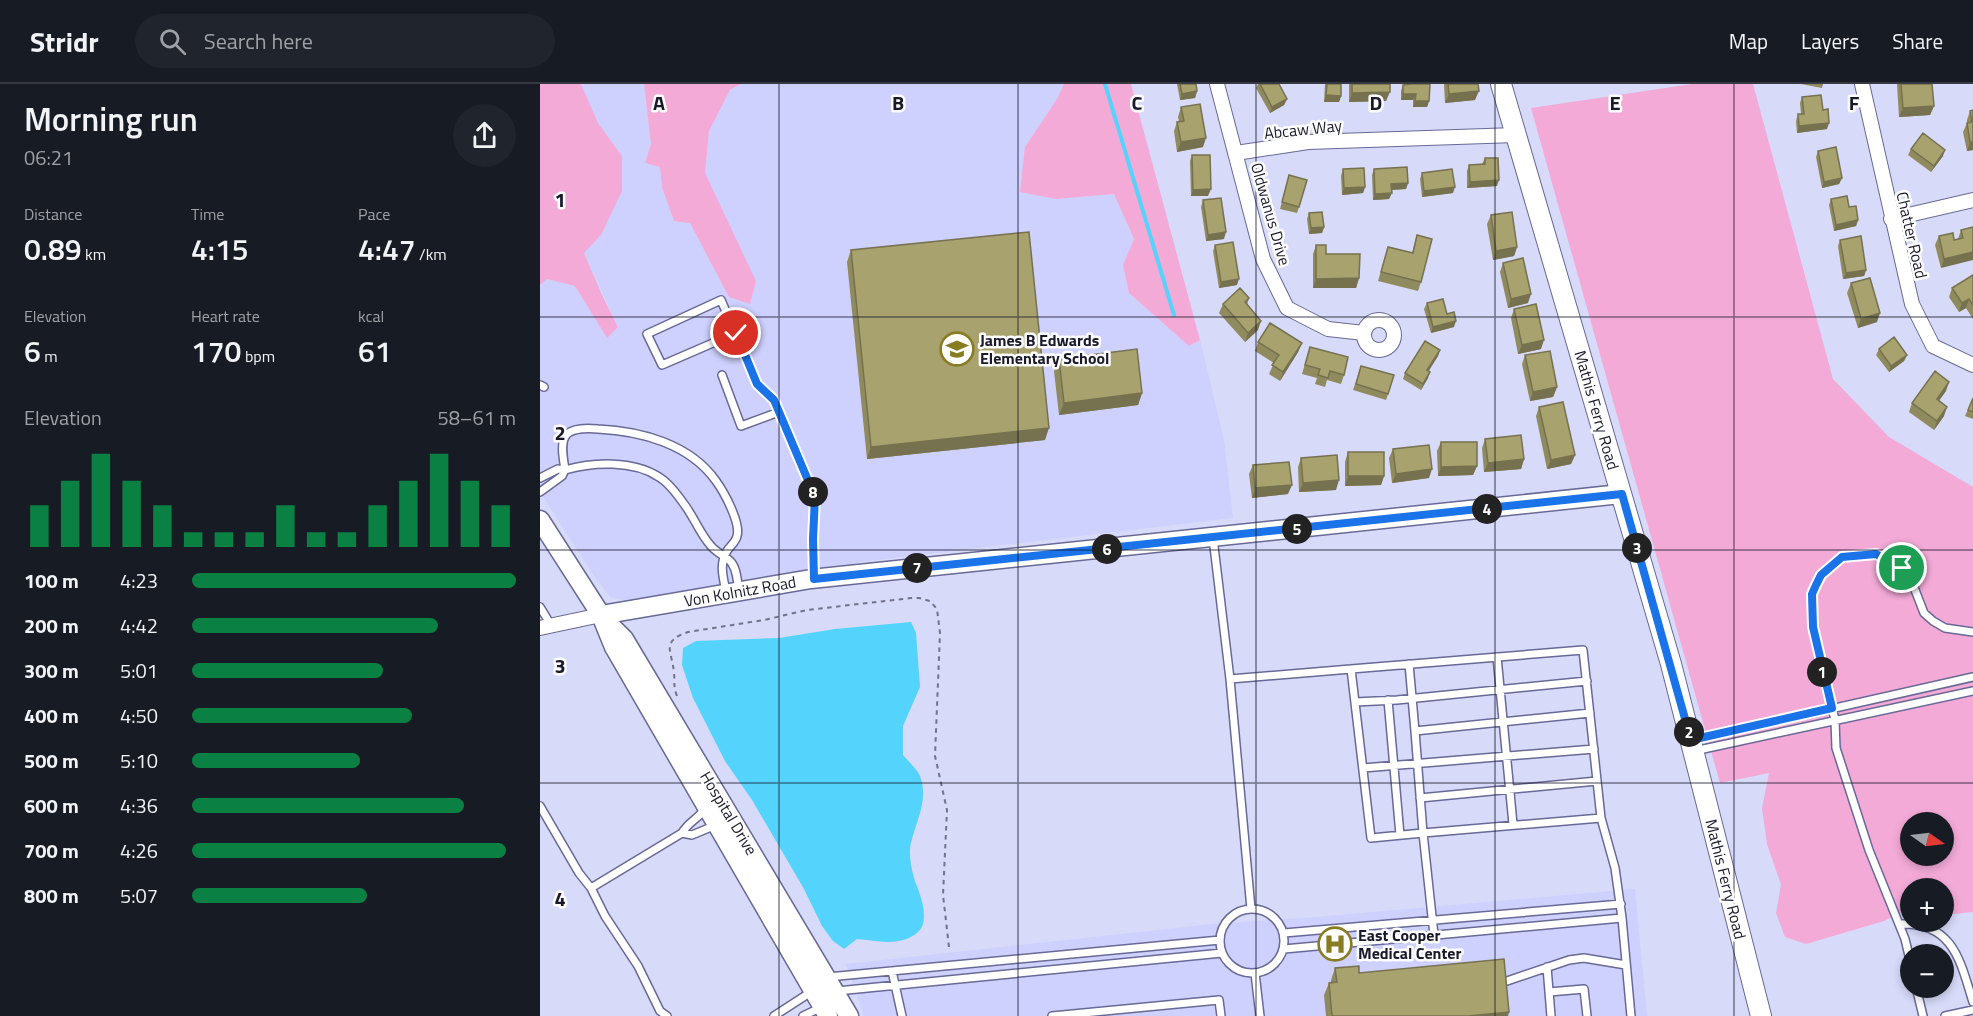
<!DOCTYPE html>
<meta charset="utf-8">
<style>
:root{--surface:#171b24;--page:#20242c;--text:#f1f3f6;--muted:#9ea1a6;--line:#363941;--accent:#0b8043}
body{margin:0;font-family:"Titillium Web",sans-serif;background:var(--page);color:var(--text);height:100vh;display:flex;flex-direction:column;font-size:22px;white-space:nowrap}
*{box-sizing:border-box;margin:0}
p{font-size:20px;color:var(--muted)}
.icon{flex:none;width:33px;height:33px;fill:none;stroke:currentColor;stroke-width:2;stroke-linecap:round;stroke-linejoin:round}
.map{position:relative;flex:1;overflow:hidden}
.sheet{display:flex;flex-direction:column;background:var(--surface);width:540px}
.sheet>*{flex:none}
.needle{width:39px;rotate:104deg}
.buttons{position:absolute;left:1360px;top:728px;display:grid;gap:12px}
.buttons a{display:grid;place-items:center;width:54px;height:54px;border-radius:50%;background:var(--surface);box-shadow:0 3px 9px #0003;font-size:30px}
.pin{position:absolute;display:grid;place-items:center;width:51px;height:51px;color:#fff;margin:-26px;border:3px solid #fff;border-radius:50%;box-shadow:0 2px 6px #0007}
.km{position:absolute;width:30px;height:30px;margin:-15px;border-radius:50%;background:#222;color:#fff;font-size:16px;line-height:30px;text-align:center}
.round{display:grid;place-items:center;flex:none;width:63px;height:63px;border-radius:32px;background:var(--page)}
.overview{display:flex;align-items:center;justify-content:space-between;height:102px;padding:0 24px}
h1{font-size:33px;font-weight:600;line-height:45px}
.metrics{display:grid;grid-template-columns:repeat(3,1fr);gap:9px;height:102px;padding:6px 24px}
.metrics div{display:grid;align-content:center}
.metrics b{font-size:30px;font-weight:600}
.metrics small{font-size:16px;font-weight:400}
.metrics p{font-size:16px}
.chart{height:168px;padding:12px 24px}
.chart p{display:flex;justify-content:space-between}
.chart svg{width:100%;height:108px;margin-top:6px;stroke:var(--accent);stroke-width:6}
ul{padding:0 24px;list-style:none;font-size:20px}
li{display:grid;grid-template-columns:96px 72px 1fr;align-items:center;height:45px}
li i{height:15px;border-radius:8px;background:var(--accent)}
header{display:flex;align-items:center;gap:36px;box-sizing:border-box;height:84px;padding:0 30px;background:var(--surface);border-bottom:2px solid var(--line)}
header strong{font-size:28px}
nav{display:flex;gap:33px;margin-inline-start:auto;font-size:21px}
.search{width:420px;height:54px;background:var(--page);display:flex;align-items:center;gap:15px;box-sizing:border-box;padding:0 21px;border-radius:33px;color:var(--muted);font-size:22px}
main{display:flex;flex:1;min-height:0}
.map>svg:first-child{display:block}
.built{fill:#ced0fe}
.green{fill:#f3aad7;fill-rule:evenodd}
.water{fill:#54d4fc}
.lines{fill:none;stroke-linecap:round;stroke-linejoin:round}
.stream{stroke:#54d4fc;stroke-width:4}
.service-casing{stroke:#686996;stroke-width:10}
.minor-casing{stroke:#686996;stroke-width:16}
.tertiary-casing{stroke:#686996;stroke-width:21}
.secondary-casing{stroke:#686996;stroke-width:22}
.path{stroke:#72738b;stroke-width:2;stroke-dasharray:4.5 4.5;stroke-linecap:butt}
.service{stroke:#fff;stroke-width:7}
.minor{stroke:#fff;stroke-width:14}
.tertiary{stroke:#fff;stroke-width:18}
.secondary{stroke:#fff;stroke-width:20}
.wall{fill:#908b5f}
.shaded-wall{fill:#76714e}
.building{fill:#a8a26f;stroke:#76714e;stroke-width:1.5}
.route-casing{stroke:#fff;stroke-width:12}
.route{stroke:#1a73e8;stroke-width:8}
.grid{fill:none;stroke:#19192b;stroke-width:1.5;stroke-opacity:0.55}
.labels{text-anchor:middle;dominant-baseline:central;stroke-width:5;stroke-linejoin:round;paint-order:stroke}
.street-label{font-size:16px;fill:#19192b;stroke:#fdfdfd}
.poi-label{font-size:16px;font-weight:bold;fill:#19192b;stroke:#fdfdfd;text-anchor:start}
.grid-label{font-size:20px;text-anchor:middle;font-weight:bold;fill:#19192b;stroke:#fdfdfd;stroke-width:5;stroke-linejoin:round;paint-order:stroke}
</style>
<header>
<strong>Stridr</strong>
<div class="search"><svg class="icon" aria-label="search" viewBox="0 0 24 24"><circle cx="10" cy="10" r="6"/><path d="M15 15l6 6"/></svg>Search here</div>
<nav><a>Map</a><a>Layers</a><a>Share</a></nav>
</header>
<main>
<section class="sheet">
<div class="overview"><div><h1>Morning run</h1><p>06:21</p></div><a class="round"><svg class="icon" aria-label="share" viewBox="0 0 24 24"><path d="M12 15V3M7 8l5-5 5 5M5 13v7h14v-7"/></svg></a></div>
<div class="metrics">
<div><p>Distance</p><b>0.89<small> km</small></b></div>
<div><p>Time</p><b>4:15</b></div>
<div><p>Pace</p><b>4:47<small> /km</small></b></div>
</div>
<div class="metrics">
<div><p>Elevation</p><b>6<small> m</small></b></div>
<div><p>Heart rate</p><b>170<small> bpm</small></b></div>
<div><p>kcal</p><b>61</b></div>
</div>
<div class="chart"><p><span>Elevation</span>58–61 m</p>
<svg viewBox="0 0 160 44" preserveAspectRatio="none"><path d="M5 44V27M15 44V17M25 44V6M35 44V17M45 44V27M55 44V38M65 44V38M75 44V38M85 44V27M95 44V38M105 44V38M115 44V27M125 44V17M135 44V6M145 44V17M155 44V27"/></svg>
</div>
<ul>
<li><b>100 m</b>4:23<i style="width:100%"></i></li>
<li><b>200 m</b>4:42<i style="width:76%"></i></li>
<li><b>300 m</b>5:01<i style="width:59%"></i></li>
<li><b>400 m</b>4:50<i style="width:68%"></i></li>
<li><b>500 m</b>5:10<i style="width:52%"></i></li>
<li><b>600 m</b>4:36<i style="width:84%"></i></li>
<li><b>700 m</b>4:26<i style="width:97%"></i></li>
<li><b>800 m</b>5:07<i style="width:54%"></i></li>
</ul>
</section>
<div class="map">
<svg width="1433" height="932" viewBox="0 0 1433 932">
<rect width="100%" height="100%" fill="#d7daf8"/>
<!-- built -->
<path class="built" d="M41,0H104L111,60L105,79L120,83L122,103L150,139L189,213L165,89L169,47L190,6L201,0H524L517,15L516,115L574,110L594,155L583,181L589,209L649,262L660,256L684,356L693,434L319,478L308,484L93,518L70,513L52,489L0,408V202L6,195L35,202L67,253L78,243L44,169L61,151L82,72L58,39Z
M1095,805L1107,932H324L306,880L673,840L777,833Z"/>
<!-- green -->
<path class="green" d="M0,0H41L58,39L82,72V107L61,151L44,169L63,213L78,243L67,254L35,202L7,195L0,201Z
M104,0H201L190,6L169,47L165,89L216,197L210,220L189,213L150,139L134,137L122,103L120,83L105,79L111,60Z
M524,0H591L660,256L649,262L589,209L583,181L594,155L574,110L516,115L480,108L485,63L517,15Z
M1152,0H1213L1293,295L1349,353L1433,403V828L1404,831V804H1371V830L1362,828L1344,837L1266,860L1245,853L1236,829L1241,801L1227,760L1222,724L1229,689L1180,699L991,24ZM1371,738H1404V771H1371Z"/>
<!-- water -->
<path class="water" d="M371,538L376,549L380,603L363,642V671C368,677 377,685 380,692C389,716 376,737 371,759C368,770 372,789 376,800C381,812 390,837 378,848C361,863 338,857 317,855L304,865L293,857L282,842L264,805L212,716L185,677L153,614L142,581L143,564L156,557L239,554L295,545Z"/>
<g class="lines">
<!-- stream -->
<path class="stream" d="M565,0L634,231"/>
<!-- service casing -->
<g class="service-casing">
<path id="service" d="M196,249L122,281L107,250L181,216L217,300L234,316L275,413L273,455L274,492
M182,291L201,342L239,328
M0,301L4,303
M0,394L18,385L25,386L22,392L0,408
M673,454L690,595
M186,507C183,493 179,480 187,467C190,462 196,458 197,452C201,439 184,408 176,397C150,360 101,347 58,345C49,344 34,344 27,350C19,358 24,377 25,386C53,378 93,376 119,393C129,399 137,410 144,420C154,433 160,450 171,462C176,468 183,471 189,476C197,482 197,497 199,506
M0,523L11,541
M957,573L973,740
M869,580L875,647
M848,616L860,751
M815,618L857,616L1047,597
M1153,656L1433,593
M1154,667L1433,607
M823,684L1054,665
M880,714L1057,697
M0,722L39,789L51,804L142,749C149,737 160,734 164,725
M1061,734L1075,784L1082,834L1091,932
M142,749L152,751L176,741
M51,804L65,832L98,882L120,927L127,932
M680 857a32 32 0 1 1 64 0a32 32 0 1 1-64 0Z
M711,825L690,595L811,585
M1360,840C1413,838 1420,876 1433,918
M744,849L1081,820
M894,851L883,749L831,754L811,585L1043,566C1049,622 1055,678 1061,734L883,749L875,647L1050,629
M744,865L1082,834
M1371,880L1365,855L1329,766L1296,664L1295,636L1273,543L1272,510L1281,491L1302,473L1336,470L1362,485L1370,493L1384,529L1393,537L1405,544L1433,548
M1007,883L1011,932
M352,887L362,932
M715,889L720,932
M288,893L680,856
M967,897L1029,876L1044,874L1086,881
M1376,903L1383,932
M297,907L682,869
M1009,908L1044,905L1047,932
M234,932L271,908
M263,932L282,923
M512,932L679,916L681,932
M1405,932L1433,926"/>
</g>
<!-- minor casing -->
<g class="minor-casing">
<path id="minor" d="M677,0L723,175L747,224L788,245L824,249
M1322,0L1372,220L1393,262L1433,281
M696,69L768,58L976,51
M1351,135L1433,116
M824 251a15 15 0 1 1 30 0a15 15 0 1 1-30 0Z
M0,544L61,531"/>
</g>
<!-- tertiary casing -->
<g class="tertiary-casing">
<path id="tertiary" d="M0,436L61,531L74,563L288,932
M61,531L271,495L1081,410
M67,538L84,555L309,932"/>
</g>
<!-- secondary casing -->
<g class="secondary-casing">
<path id="secondary" d="M961,0L1131,580L1221,932"/>
</g>
<!-- path -->
<path class="path" d="M137,612C133,602 135,599 134,589C132,566 120,558 148,548L224,536L267,526L371,514H379L390,517L397,525L400,549L395,672L407,726L403,811L409,863"/>
<!-- service -->
<use href="#service" class="service"/>
<!-- minor -->
<use href="#minor" class="minor"/>
<!-- tertiary -->
<use href="#tertiary" class="tertiary"/>
<!-- secondary -->
<use href="#secondary" class="secondary"/>
</g>
<!-- wall -->
<path class="wall" d="M637,0H656L657,7L655,14L640,16Z
M718,0H739L747,15L744,21L730,29L716,4Z
M785,0H801V12L799,18H784Z
M809,0H850L846,17L809,18Z
M870,0H890L889,17L887,23H873V16H861V7L863,1Z
M904,0H938L935,16L905,19Z
M1261,0H1283L1282,4Z
M1357,0H1361L1394,22L1390,31L1359,33Z
M1262,13L1283,26L1287,45L1257,49L1256,37L1258,30H1261L1260,19Z
M641,23L663,63L637,68L634,47L637,38H639L638,33Z
M1433,26V66L1427,67L1423,48L1427,39V36L1430,27Z
M1371,65L1403,72L1391,88L1368,71Z
M1278,67L1302,94L1299,100L1282,104L1276,73Z
M652,71L668,112H651L650,77Z
M945,74L957,102L927,104V87L929,81L942,80Z
M803,85L825,103L823,109L802,111L801,92Z
M834,85L868,99L866,105L851,106L849,115L833,116L832,91Z
M882,89L913,109L882,113L880,95Z
M749,91L759,123L757,129L740,125Z
M1291,115L1309,123L1318,136L1316,142L1294,147L1289,121Z
M663,116L684,155L666,157L661,123Z
M769,129L784,143L782,149L769,150L767,135Z
M951,131L977,163L974,172L953,176L947,140Z
M1433,143L1401,184L1395,161L1399,152L1414,156L1418,155L1421,146Z
M877,151L881,198L878,207L838,197L848,163L872,169Z
M1300,156L1326,186L1324,192L1303,195L1298,162Z
M675,161L697,201L679,204L673,167Z
M776,161L786,170L819,194L816,204H773V170Z
M311,166L505,356L327,375L307,178Z
M963,179L988,219L968,224L960,188Z
M1433,191V235L1426,224L1419,228L1409,213L1412,204Z
M1311,199L1337,238L1318,244L1307,209Z
M709,214L707,221L718,246L705,258L679,229L683,220Z
M887,219L907,230L914,243L891,249L884,225Z
M974,225L1001,265L978,270L971,234Z
M718,258L762,259L758,268L740,297L729,290L734,279L715,267Z
M770,263L804,291L801,300L787,296L785,303L775,300L777,294L762,290Z
M1339,265L1367,271L1364,277L1349,288L1336,271Z
M900,266L898,272L888,287V294L881,306L863,295L865,289Z
M985,271L1017,303L1013,313L990,317L982,280Z
M519,275L602,309L598,321L519,331L514,287Z
M821,282L848,310L846,316L813,306Z
M1406,307L1399,317L1404,332L1394,346L1369,328L1372,319Z
M1433,314V335L1425,332Z
M999,323L1035,371L1031,380L1007,385L996,332Z
M945,355L984,375L981,385L944,388L942,364Z
M901,358L937,382L933,391L898,392L897,367Z
M853,365L889,394L852,399L849,374Z
M808,368L844,392L841,401L805,402V378Z
M761,374L796,406L759,408L758,383Z
M713,381L748,410L712,414L709,390Z
M795,884L819,889L968,932H786L784,911L789,899L791,898V896Z"/>
<!-- shaded-wall -->
<path class="shaded-wall" d="M657,7L655,14L640,16L642,10Z
M939,7L935,16L905,19L909,10Z
M850,8L846,17L809,18L812,9Z
M863,10H876L873,16H861Z
M786,11L801,12L799,18H784Z
M747,15L744,21L730,29L732,23Z
M875,17H889L887,23H873Z
M1394,22L1390,31L1359,33L1363,24Z
M1289,39L1287,45L1257,49L1259,42Z
M666,54L663,63L637,68L641,58Z
M1430,58H1433V66L1427,67Z
M1405,66L1403,72L1391,88L1394,82Z
M1302,94L1299,100L1282,104L1284,98Z
M959,96L957,102L927,104L930,98Z
M868,99L866,105L849,106L851,100Z
M825,103L823,109L802,111L804,104Z
M915,103L913,109L882,113L884,107Z
M671,105L668,112H651L653,106Z
M852,109L849,115L833,116L835,110Z
M1318,136L1316,142L1294,147L1296,141Z
M784,143L782,149L769,150L771,144Z
M686,148L684,155L666,157L668,151Z
M977,163L974,172L953,176L956,167Z
M1433,168V176L1401,184L1404,175Z
M1326,186L1324,192L1303,195L1306,189Z
M819,194L816,204H773L776,195Z
M699,195L697,201L679,204L681,198Z
M991,210L988,219L968,224L971,215Z
M1429,215L1426,224L1419,228L1422,219Z
M1340,229L1337,238L1318,244L1321,235Z
M721,237L718,246L705,258L708,249Z
M916,237L914,243L891,249L893,243Z
M1004,256L1001,265L978,270L982,261Z
M762,259L758,268L740,297L743,288Z
M900,266L898,272L885,293L887,286Z
M1367,271L1364,277L1349,288L1351,282Z
M890,288L888,294L881,306L883,300Z
M1409,298L1406,307L1393,324L1397,315Z
M1017,303L1013,313L990,317L993,308Z
M602,309L598,321L519,331L524,319Z
M1407,323L1404,332L1394,346L1397,337Z
M509,344L505,356L327,375L331,363Z
M1035,371L1031,380L1007,385L1011,376Z
M984,375L981,385L944,388L948,379Z
M937,382L933,391L898,392L901,383Z
M892,385L889,394L852,399L856,390Z
M808,392H844L841,401L805,402Z
M799,396L796,406L759,408L763,399Z
M752,401L748,410L712,414L715,404Z
M969,928L968,932H928Z"/>
<!-- building -->
<path class="building" d="M640,0H656L657,7L642,10Z
M720,0H739L747,15L732,23Z
M787,0H801V12L786,11Z
M812,0H850V8L812,9Z
M872,0H890L889,17H875L876,10H863V1Z
M908,0H938L939,7L909,10Z
M1361,0H1392L1394,22L1363,24Z
M1281,11L1283,26L1288,25L1289,39L1259,42L1258,30H1264L1262,13Z
M660,20L666,54L641,58L637,38L644,37L641,23Z
M1433,26V58H1430L1427,39L1432,38L1430,27Z
M1383,49L1405,66L1394,82L1371,65Z
M1296,63L1302,94L1284,98L1278,67Z
M652,71H670L671,105L653,106Z
M945,74H958L959,96L930,98L929,81L945,80Z
M867,83L868,99L851,100L852,109L835,110L834,85Z
M824,84L825,103L804,104L803,85Z
M912,85L915,103L884,107L882,89Z
M749,91L767,96L759,123L742,118Z
M1307,112L1309,123L1316,122L1318,136L1296,141L1291,115Z
M681,114L686,148L668,151L663,116Z
M782,128L784,143L771,144L769,129Z
M972,128L977,163L956,167L951,131Z
M1433,143V168L1404,175L1399,152L1413,149L1414,156L1423,154L1421,146Z
M489,148L509,344L331,363L311,166Z
M877,151L892,155L881,198L841,188L848,163L873,169Z
M1321,152L1326,186L1306,189L1300,156Z
M693,158L699,195L681,198L675,161Z
M776,161H786V170H820L819,194L776,195Z
M983,174L991,210L971,215L963,179Z
M1433,191V221L1429,215L1422,219L1412,204Z
M1330,194L1340,229L1321,235L1311,199Z
M700,204L709,214L705,218L721,237L708,249L683,220Z
M903,215L907,230L914,228L916,237L893,243L887,219Z
M996,220L1004,256L982,261L974,225Z
M730,239L762,259L743,288L732,281L739,271L718,258Z
M1354,253L1367,271L1351,282L1339,265Z
M885,257L900,266L887,286L890,288L883,300L865,289Z
M770,263L808,273L804,291L790,287L788,294L778,291L780,285L765,281Z
M597,265L602,309L524,319L519,275Z
M1010,267L1017,303L993,308L985,271Z
M821,282L854,291L848,310L816,300Z
M1395,287L1409,298L1397,315L1407,323L1397,337L1372,319Z
M1433,314V328L1428,326Z
M1023,318L1035,371L1011,376L999,323Z
M981,351L984,375L948,379L945,355Z
M901,358H937V382L901,383Z
M889,361L892,385L856,390L853,365Z
M808,368H844V392H808Z
M797,371L799,396L763,399L761,374Z
M749,378L752,401L715,404L713,381Z
M964,875L969,928L928,932H792L789,899L797,898L795,884L819,882V889Z"/>
<g class="lines">
<!-- route casing -->
<g class="route-casing">
<path id="route" d="M196,249L217,300L234,316L275,413L273,455L274,495L1082,410L1151,656L1292,624L1273,543L1272,510L1276,501L1281,491L1302,473L1336,470L1362,484"/>
</g>
<!-- route -->
<use href="#route" class="route"/>
</g>
<!-- grid -->
<path class="grid" d="M239,0V932M478,0V932M716,0V932M955,0V932M1194,0V932M0,233H1433M0,466H1433M0,699H1433"/>
<!-- icons -->
<defs>
<g id="school-ring" transform="scale(1.725)"><circle r="9.5" fill="#fdfdfd" stroke="#877c22" stroke-width="1.5"/><path d="M0-5L7-2L0 1L-7-2ZM-4 1L0 2.5L4 1V4Q0 6-4 4Z" fill="#877c22"/></g>
<g id="hospital-ring" transform="scale(1.725)"><circle r="9.5" fill="#fdfdfd" stroke="#877c22" stroke-width="1.5"/><path d="M-5-5h3v3.5h4V-5h3V5h-3V1.5h-4V5h-3Z" fill="#877c22"/></g>
</defs>
<g fill-rule="evenodd">
<use href="#school-ring" x="417" y="265"/>
<use href="#hospital-ring" x="795" y="860"/>
</g>
<g class="labels">
<!-- street labels -->
<g class="street-label">
<text transform="translate(763 45) rotate(-6)">Abcaw Way</text>
<text transform="translate(731 130) rotate(74)">Oldwanus Drive</text>
<text transform="translate(1372 151) rotate(77)">Chatter Road</text>
<text transform="translate(1057 326) rotate(74)">Mathis Ferry Road</text>
<text transform="translate(200 507) rotate(-10)">Von Kolnitz Road</text>
<text transform="translate(189 729) rotate(59)">Hospital Drive</text>
<text transform="translate(1186 795) rotate(76)">Mathis Ferry Road</text>
</g>
<!-- poi labels -->
<g class="poi-label">
<text x="440" y="256">James B Edwards<tspan x="440" dy="18">Elementary School</tspan></text>
<text x="818" y="851">East Cooper<tspan x="818" dy="18">Medical Center</tspan></text>
</g>
</g>
<g class="grid-label">
<text x="119" y="26">A</text>
<text x="358" y="26">B</text>
<text x="597" y="26">C</text>
<text x="836" y="26">D</text>
<text x="1075" y="26">E</text>
<text x="1314" y="26">F</text>
<text x="20" y="123">1</text>
<text x="20" y="356">2</text>
<text x="20" y="589">3</text>
<text x="20" y="822">4</text>
</g>
</svg>
<div class="buttons">
<a><svg class="needle" viewBox="-14 -14 28 28"><path d="M0-13l5 13h-10z" fill="#e53935"/><path d="M0 13l5-13h-10z" fill="#9ea1a6"/></svg></a>
<a>+</a>
<a>−</a>
</div>
<div class="pin" style="left:1362px;top:484px;background:#1e9e55"><svg class="icon" aria-label="arrive" viewBox="0 0 24 24"><path d="M6 21V4h12l-3 4 3 4H6"/></svg></div>
<div class="pin" style="left:196px;top:249px;background:#d93025"><svg class="icon" aria-label="check" viewBox="0 0 24 24"><path d="M5 12l5 5 9-10"/></svg></div>
<b class="km" style="left:1282px;top:588px">1</b>
<b class="km" style="left:1149px;top:648px">2</b>
<b class="km" style="left:1097px;top:464px">3</b>
<b class="km" style="left:947px;top:425px">4</b>
<b class="km" style="left:757px;top:445px">5</b>
<b class="km" style="left:567px;top:465px">6</b>
<b class="km" style="left:377px;top:484px">7</b>
<b class="km" style="left:273px;top:408px">8</b>
</div>
</main>
